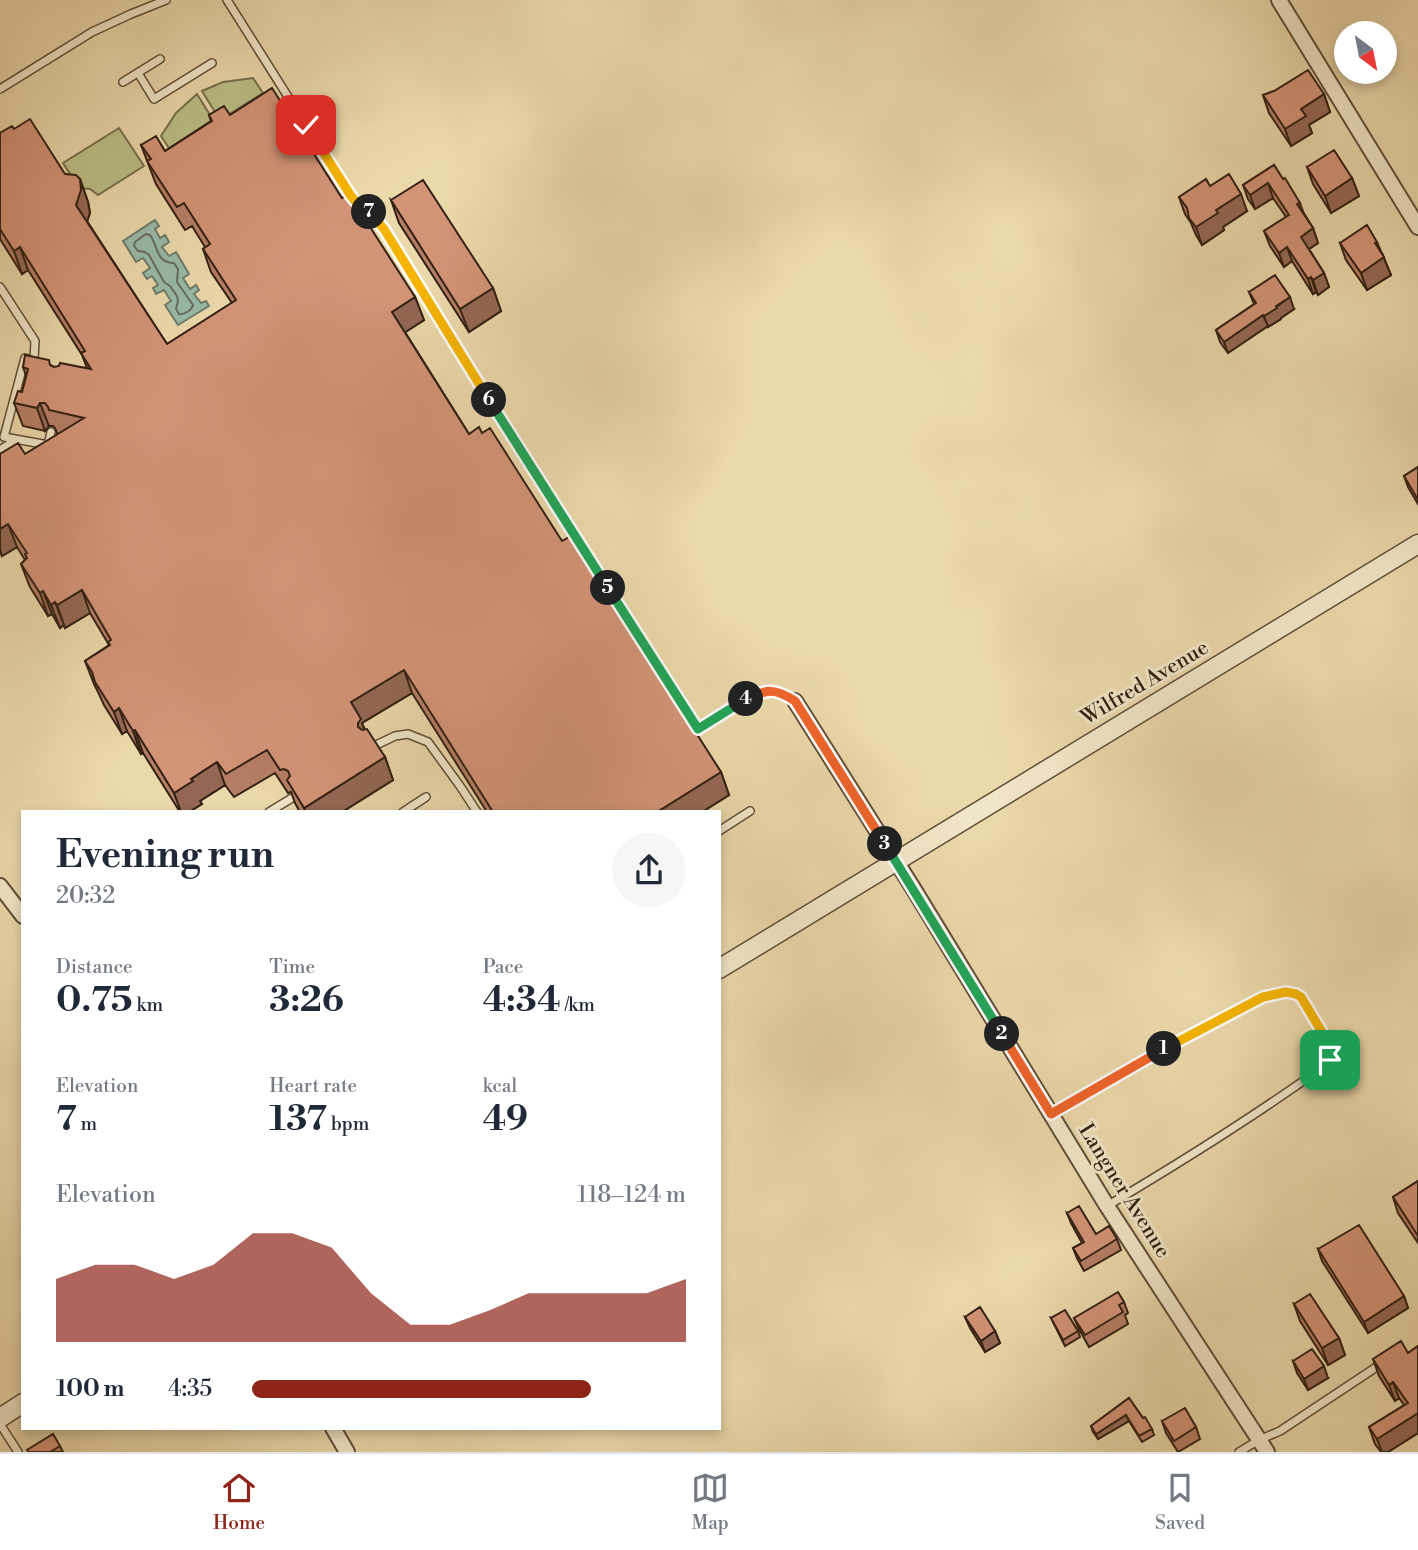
<!DOCTYPE html>
<meta charset="utf-8">
<style>
:root{--surface:#fff;--page:#f6f6f7;--text:#1f2937;--muted:#747a83;--line:#e0e1e3;--accent:#8f2418}
body{margin:0;font-family:"Libre Bodoni",serif;background:var(--page);color:var(--text);height:100vh;display:flex;flex-direction:column;font-size:26px;white-space:nowrap}
*{box-sizing:border-box;margin:0}
p{font-size:23px;color:var(--muted)}
.icon{flex:none;width:38px;height:38px;fill:none;stroke:currentColor;stroke-width:2;stroke-linecap:round;stroke-linejoin:round}
.map{position:relative;flex:1;overflow:hidden}
.details{position:absolute;left:21px;top:810px;width:700px;height:620px;display:flex;flex-direction:column;background:var(--surface);border-radius:0px;box-shadow:0 4px 10px #0003}
.details>*{flex:none}
.needle{width:46px;rotate:148deg}
.controls{position:absolute;left:1334px;top:21px;display:grid;gap:14px}
.controls a{display:grid;place-items:center;width:63px;height:63px;border-radius:50%;background:var(--surface);box-shadow:0 4px 10px #0003;font-size:35px}
.pin{position:absolute;display:grid;place-items:center;width:60px;height:60px;color:#fff;margin:-30px;border-radius:14px;box-shadow:0 4px 10px #0006}
.km{position:absolute;width:35px;height:35px;margin:-18px;border-radius:50%;background:#222;color:#fff;font-size:19px;line-height:35px;text-align:center}
.round{display:grid;place-items:center;flex:none;width:74px;height:74px;border-radius:37px;background:var(--page)}
.summary{display:flex;align-items:center;justify-content:space-between;height:119px;padding:0 35px}
h1{font-size:38px;font-weight:700;line-height:52px}
.stats{display:grid;grid-template-columns:repeat(3,1fr);gap:10px;height:119px;padding:7px 35px}
.stats div{display:grid;align-content:center}
.stats b{font-size:35px;font-weight:700}
.stats small{font-size:19px;font-weight:400}
.stats p{font-size:19px}
.chart{height:196px;padding:14px 35px}
.chart p{display:flex;justify-content:space-between}
.chart svg{width:100%;height:126px;margin-top:7px;fill:var(--accent);opacity:.7}
ul{padding:0 35px;list-style:none;font-size:23px}
li{display:grid;grid-template-columns:112px 84px 1fr;align-items:center;height:52px}
li i{height:18px;border-radius:9px;background:var(--accent)}
.tabs{display:flex;justify-content:space-around;align-items:center;height:98px;border-top:2px solid var(--line);background:var(--surface);font-size:19px;color:var(--muted)}
.tabs a{display:grid;justify-items:center;gap:4px}
.tabs .on{color:var(--accent)}
.map>svg:first-child{display:block}
.green{fill:#bbbe86;stroke:#766f4c;stroke-width:2}
.water{fill:#98baa7;stroke:#6f7c6b;stroke-width:2}
.lines{fill:none;stroke-linecap:round;stroke-linejoin:round}
.shore{stroke:#656d5c;stroke-width:2}
.service-casing{stroke:#604e38;stroke-width:10}
.minor-casing{stroke:#604e38;stroke-width:18}
.tertiary-casing{stroke:#604e38;stroke-width:21}
.service{stroke:#f2e6c8;stroke-width:7}
.minor{stroke:#f2e6c8;stroke-width:14}
.tertiary{stroke:#f2e6c8;stroke-width:18}
.wall{fill:#b57e66;stroke:#322011;stroke-width:2}
.shaded-wall{fill:#936753;stroke:#322011;stroke-width:2}
.building{fill:#d29377;stroke:#322011;stroke-width:2}
.split-1-casing{stroke:#fff;stroke-width:14}
.split-2-casing{stroke:#fff;stroke-width:14}
.split-3-casing{stroke:#fff;stroke-width:14}
.split-4-casing{stroke:#fff;stroke-width:14}
.split-5-casing{stroke:#fff;stroke-width:14}
.split-6-casing{stroke:#fff;stroke-width:14}
.split-7-casing{stroke:#fff;stroke-width:14}
.split-8-casing{stroke:#fff;stroke-width:14}
.split-1{stroke:#f5b400;stroke-width:9}
.split-2{stroke:#f0652b;stroke-width:9}
.split-3{stroke:#22a559;stroke-width:9}
.split-4{stroke:#f0652b;stroke-width:9}
.split-5{stroke:#22a559;stroke-width:9}
.split-6{stroke:#22a559;stroke-width:9}
.split-7{stroke:#f5b400;stroke-width:9}
.split-8{stroke:#f5b400;stroke-width:9}
.labels{text-anchor:middle;dominant-baseline:central;stroke-width:6;stroke-linejoin:round;paint-order:stroke}
.street-label{font-size:21px;fill:#322011;stroke:#f2e6c8}
</style>
<div class="map">
<svg width="1418" height="1452" viewBox="0 0 1418 1452">
<rect width="100%" height="100%" fill="#ebd8ab"/>
<filter id="stains"><feTurbulence type="fractalNoise" baseFrequency=".00286" numOctaves="4"/><feColorMatrix values="0 0 0 0 .2 0 0 0 0 .09 0 0 0 0 .02 0 0 0 .5 -.17"/></filter>
<radialGradient id="worn" r=".72"><stop offset=".6" stop-color="#630" stop-opacity="0"/><stop offset="1" stop-color="#630" stop-opacity=".3"/></radialGradient>
<!-- green -->
<path class="green" d="M253,78L263,93L220,120L202,91L223,82Z
M197,94L215,123L171,151L161,136L176,113Z
M119,128L144,166L98,195L90,189L79,188L63,163Z"/>
<!-- water -->
<path class="water" d="M155,220L159,226L155,229L160,238L165,235L169,242L162,247L169,256L176,252L189,274L183,278L190,289L196,285L199,290L194,294L201,303L206,301L209,306L178,325L165,305L171,301L164,290L156,294L153,288L158,285L152,276L147,279L143,273L150,268L143,258L136,262L123,241Z"/>
<g class="lines">
<!-- shore -->
<path class="shore" d="M146,234L150,235C158,246 156,263 174,263L178,269L177,282L193,305C192,310 184,315 179,314L176,309L178,301L177,296L170,286L164,282L149,255L145,252L138,251L134,246L135,242Z"/>
<!-- service casing -->
<g class="service-casing">
<path id="service" d="M227,0L345,187L356,203L373,215L384,229L506,429L698,729C719,716 755,686 780,692C785,693 791,698 795,701
M138,73L154,99L212,63
M123,82L160,59
M0,89L92,32L131,14L166,0
M0,287L35,341L34,360
M28,359L25,358L4,437L48,445L51,432
M0,450L16,440
M372,747L395,736L408,734L428,742L460,786L477,812
M269,812L292,798
M403,812L426,797
M719,831L750,811
M1051,1114L1198,1030L1263,997L1286,992L1296,994L1301,997L1331,1047L1332,1053L1330,1062C1258,1114 1183,1161 1107,1206
M0,1424L18,1452
M1239,1452L1259,1440L1280,1431L1384,1362"/>
</g>
<!-- minor casing -->
<g class="minor-casing">
<path id="minor" d="M1279,0L1418,227
M795,701L913,888L1107,1206L1267,1452
M0,886L23,916
M333,1428L347,1452"/>
</g>
<!-- tertiary casing -->
<g class="tertiary-casing">
<path id="tertiary" d="M719,969L1418,544
M0,1418L23,1403"/>
</g>
<!-- service -->
<use href="#service" class="service"/>
<!-- minor -->
<use href="#minor" class="minor"/>
<!-- tertiary -->
<use href="#tertiary" class="tertiary"/>
</g>
<!-- wall -->
<path class="wall" d="M1274,91L1324,94L1330,112L1309,125L1312,133L1291,146L1269,113L1263,95Z
M209,115H230L342,198L415,297L424,320L405,332L469,434L562,541L721,772L729,795L702,812H487L412,693L362,723L365,730L385,757L393,780L342,812H300L295,803L291,792L288,793L275,773L234,797L225,785L200,801L202,804L189,812H180L143,753L141,754L127,731L122,734L104,705L99,694L94,684L85,661L109,645L90,613L65,628L64,625L60,628L52,614L48,616L30,587L21,564L25,560L17,547L2,556L0,552V454H25L59,434L57,433L55,428L53,426H49L45,431L23,426L14,403L22,392L26,376L23,367L50,365L54,367L87,368L82,355L28,270L22,274L0,239V133L14,129L65,174L80,179L88,202L90,213L87,221L167,344L232,303L211,272L203,249L205,247L192,226L185,230L156,184L141,145L165,151L211,121Z
M1274,165L1313,228L1318,243L1309,249L1324,273L1329,287L1318,295L1316,292L1313,294L1292,261L1284,267L1270,246L1264,231L1286,217L1273,198L1255,209L1248,199L1243,185Z
M1307,167L1352,178L1359,196L1331,213L1313,184Z
M1210,186L1247,211L1223,227L1224,230L1202,245L1196,235L1191,223L1185,214L1179,197Z
M391,200L493,288L501,311L469,332L399,223Z
M1340,243L1382,253L1391,275L1367,290L1346,260Z
M1249,292L1294,309L1281,318V319L1268,327V326L1228,353L1220,342L1216,330L1254,304Z
M1418,467V504L1408,487L1404,476Z
M1418,1181V1243L1398,1213L1393,1197Z
M1067,1213L1096,1234L1117,1239L1121,1250L1084,1271L1077,1258L1073,1248L1082,1243L1071,1223Z
M1318,1249L1404,1296L1408,1308L1368,1333L1322,1261Z
M1124,1302L1128,1313L1125,1315L1128,1324L1089,1347L1079,1329L1074,1318Z
M1294,1304L1339,1338L1345,1355L1328,1365L1300,1321Z
M965,1317L995,1331L1000,1343L985,1352L970,1328Z
M1051,1318L1078,1331L1080,1337L1065,1346Z
M1418,1346V1433L1388,1452H1381L1375,1444L1369,1427L1404,1405L1399,1398L1395,1401L1379,1376L1373,1359L1408,1353Z
M1293,1361L1328,1378L1308,1390L1297,1373Z
M1129,1398L1143,1418L1152,1429L1154,1435L1142,1442L1129,1421L1098,1439L1093,1432L1091,1426Z
M1162,1421L1196,1427L1200,1439L1178,1452L1166,1433Z
M60,1446L63,1452H28Z"/>
<!-- shaded-wall -->
<path class="shaded-wall" d="M1324,94L1330,112L1309,125L1312,133L1291,146L1285,129L1301,109Z
M1352,178L1359,196L1331,213L1325,196Z
M80,179L88,202L90,213L85,228L76,205Z
M1268,183L1273,198L1255,209L1250,195Z
M1241,194L1247,211L1223,227L1224,230L1202,245L1196,227L1216,210Z
M1300,203L1305,217L1297,204Z
M1313,228L1318,243L1306,251L1301,237Z
M1377,242L1391,275L1367,290L1361,273L1375,243Z
M20,247L28,270L22,274L14,251Z
M1287,247L1292,261L1284,267L1279,253Z
M1324,273L1329,287L1318,295L1313,280Z
M1311,277L1316,292L1313,294L1308,279Z
M493,288L501,311L469,332L460,309Z
M415,297L424,320L401,335L392,312Z
M1290,297L1294,309L1281,318V319L1268,327L1264,316Z
M1263,315L1268,326L1228,353L1224,342Z
M40,403L49,426L45,431L37,408Z
M8,524L17,547L2,556L0,549V529Z
M82,590L90,613L65,628L57,605Z
M43,591L52,614L48,616L40,593Z
M55,602L64,625L60,628L51,605Z
M404,670L412,693L362,723L369,742L358,727L351,702Z
M119,708L127,731L122,734L114,712Z
M135,730L143,753L141,754L133,731Z
M385,757L393,780L342,812H306L304,808Z
M217,762L225,785L200,801L202,804L189,812H181L174,793L191,779Z
M721,772L729,795L702,812H657Z
M1404,1296L1408,1308L1368,1333L1364,1322Z
M995,1331L1000,1343L985,1352L981,1341Z
M1339,1338L1345,1355L1328,1365L1322,1348Z
M1324,1366L1328,1378L1308,1390L1304,1379Z
M1393,1382L1399,1398L1395,1401L1389,1385Z
M1418,1413V1433L1388,1452H1382L1377,1439Z
M1126,1415L1129,1421L1098,1439L1096,1434Z"/>
<!-- building -->
<path class="building" d="M1308,70L1324,94L1301,109L1306,116L1285,129L1263,95L1274,91Z
M272,88L342,198L345,196L354,207L356,205L415,297L392,312L469,434L479,427L482,433L490,428L562,541L571,536L721,772L657,812H493L404,670L351,702L361,719L358,723V727L362,730L367,729L385,757L304,808L287,780L290,776L288,771L284,769L280,770L267,750L226,774L217,762L191,779L193,781L174,793L135,730L133,731L119,708L114,712L95,682L92,672L85,661L110,645L108,642L111,640L82,590L57,605L55,602L51,605L43,591L40,593L21,564L27,558L25,554L27,553L8,524L0,529V454L18,443L25,454L84,418L49,410L48,407L45,403H40L37,408L14,403L18,391L22,392L28,369L23,367L25,355L49,360L50,365L54,367L59,366L60,363L91,369L81,353L85,351L20,247L14,251L0,229V133L12,126L14,129L30,119L65,174L76,175L80,179L81,190L76,205L167,344L236,300L203,249L210,244L184,203L177,207L147,161L151,159L141,145L156,136L165,151L212,121L209,115L224,106L230,115Z
M1334,150L1352,178L1325,196L1307,167Z
M1274,165L1283,179L1285,178L1300,203L1297,204L1313,228L1301,237L1324,273L1313,280L1311,277L1308,279L1287,247L1279,253L1264,231L1289,215L1268,183L1250,195L1243,185Z
M1229,174L1241,194L1216,210L1218,213L1196,227L1189,218L1187,208L1179,197L1206,179L1210,186Z
M423,180L493,288L460,309L391,200Z
M1367,225L1377,242L1375,243L1384,257L1361,273L1340,243Z
M1275,275L1290,297L1276,306L1277,308L1264,316L1263,315L1224,342L1216,330L1256,303L1249,292Z
M1418,467V497L1417,498L1404,476Z
M1418,1181V1236L1393,1197Z
M1079,1206L1096,1234L1109,1226L1117,1239L1081,1261L1073,1248L1084,1242L1067,1213Z
M1359,1225L1404,1296L1364,1322L1318,1249Z
M1118,1292L1124,1302L1119,1305L1123,1312L1085,1335L1074,1318Z
M1310,1294L1339,1338L1322,1348L1294,1304Z
M980,1307L995,1331L981,1341L965,1317Z
M1065,1310L1078,1331L1063,1340L1051,1318Z
M1401,1341L1408,1353L1418,1346V1413L1377,1439L1369,1427L1408,1403L1393,1382L1389,1385L1373,1359Z
M1312,1349L1324,1366L1304,1379L1293,1361Z
M1129,1398L1143,1418L1145,1417L1152,1429L1139,1436L1126,1415L1096,1434L1091,1426Z
M1185,1408L1196,1427L1174,1441L1162,1421Z
M53,1434L60,1446L50,1452H29L27,1450Z"/>
<g class="lines">
<!-- split-1 casing -->
<g class="split-1-casing">
<path id="split-1" d="M1164,1049L1263,997L1286,992L1296,994L1301,997L1331,1047L1332,1054L1330,1060"/>
</g>
<!-- split-2 casing -->
<g class="split-2-casing">
<path id="split-2" d="M1002,1034L1051,1114L1164,1049"/>
</g>
<!-- split-3 casing -->
<g class="split-3-casing">
<path id="split-3" d="M885,844L1002,1034"/>
</g>
<!-- split-4 casing -->
<g class="split-4-casing">
<path id="split-4" d="M746,699C767,689 775,688 795,701L885,844"/>
</g>
<!-- split-5 casing -->
<g class="split-5-casing">
<path id="split-5" d="M608,588L698,729L746,699"/>
</g>
<!-- split-6 casing -->
<g class="split-6-casing">
<path id="split-6" d="M489,400L608,588"/>
</g>
<!-- split-7 casing -->
<g class="split-7-casing">
<path id="split-7" d="M369,212L384,229L489,400"/>
</g>
<!-- split-8 casing -->
<g class="split-8-casing">
<path id="split-8" d="M306,125L351,196L356,202L369,212"/>
</g>
<!-- split-1 -->
<use href="#split-1" class="split-1"/>
<!-- split-2 -->
<use href="#split-2" class="split-2"/>
<!-- split-3 -->
<use href="#split-3" class="split-3"/>
<!-- split-4 -->
<use href="#split-4" class="split-4"/>
<!-- split-5 -->
<use href="#split-5" class="split-5"/>
<!-- split-6 -->
<use href="#split-6" class="split-6"/>
<!-- split-7 -->
<use href="#split-7" class="split-7"/>
<!-- split-8 -->
<use href="#split-8" class="split-8"/>
</g>
<g class="labels">
<!-- street labels -->
<g class="street-label">
<text transform="translate(1145 683) rotate(-31)">Wilfred Avenue</text>
<text transform="translate(1124 1191) rotate(58)">Langner Avenue</text>
</g>
</g>
<rect width="100%" height="100%" filter="url(#stains)"/>
<rect width="100%" height="100%" fill="url(#worn)"/>
</svg>
<div class="controls">
<a><svg class="needle" viewBox="-14 -14 28 28"><path d="M0-13l5 13h-10z" fill="#e53935"/><path d="M0 13l5-13h-10z" fill="#747a83"/></svg></a>
</div>
<div class="pin" style="left:1330px;top:1060px;background:#1e9e55"><svg class="icon" aria-label="arrive" viewBox="0 0 24 24"><path d="M6 21V4h12l-3 4 3 4H6"/></svg></div>
<div class="pin" style="left:306px;top:125px;background:#d93025"><svg class="icon" aria-label="check" viewBox="0 0 24 24"><path d="M5 12l5 5 9-10"/></svg></div>
<b class="km" style="left:1164px;top:1049px">1</b>
<b class="km" style="left:1002px;top:1034px">2</b>
<b class="km" style="left:885px;top:844px">3</b>
<b class="km" style="left:746px;top:699px">4</b>
<b class="km" style="left:608px;top:588px">5</b>
<b class="km" style="left:489px;top:400px">6</b>
<b class="km" style="left:369px;top:212px">7</b>
<section class="details">
<div class="summary"><div><h1>Evening run</h1><p>20:32</p></div><a class="round"><svg class="icon" aria-label="share" viewBox="0 0 24 24"><path d="M12 15V3M7 8l5-5 5 5M5 13v7h14v-7"/></svg></a></div>
<div class="stats">
<div><p>Distance</p><b>0.75<small> km</small></b></div>
<div><p>Time</p><b>3:26</b></div>
<div><p>Pace</p><b>4:34<small> /km</small></b></div>
</div>
<div class="stats">
<div><p>Elevation</p><b>7<small> m</small></b></div>
<div><p>Heart rate</p><b>137<small> bpm</small></b></div>
<div><p>kcal</p><b>49</b></div>
</div>
<div class="chart"><p><span>Elevation</span>118–124 m</p>
<svg viewBox="0 0 160 44" preserveAspectRatio="none"><path d="M0 44V22L10 17L20 17L30 22L40 17L50 6L60 6L70 11L80 27L90 38L100 38L110 33L120 27L130 27L140 27L150 27L160 22V44z"/></svg>
</div>
<ul>
<li><b>100 m</b>4:35<i style="width:78%"></i></li>
</ul>
</section>
</div>
<nav class="tabs">
<a class="on"><svg class="icon" aria-label="home" viewBox="0 0 24 24"><path d="M3 11l9-7 9 7M6 9v11h12V9"/></svg>Home</a>
<a><svg class="icon" aria-label="map" viewBox="0 0 24 24"><path d="M3 6l6-2 6 2 6-2v14l-6 2-6-2-6 2zM9 4v14M15 6v14"/></svg>Map</a>
<a><svg class="icon" aria-label="saved" viewBox="0 0 24 24"><path d="M7 4h10v16l-5-4-5 4z"/></svg>Saved</a>
</nav>
